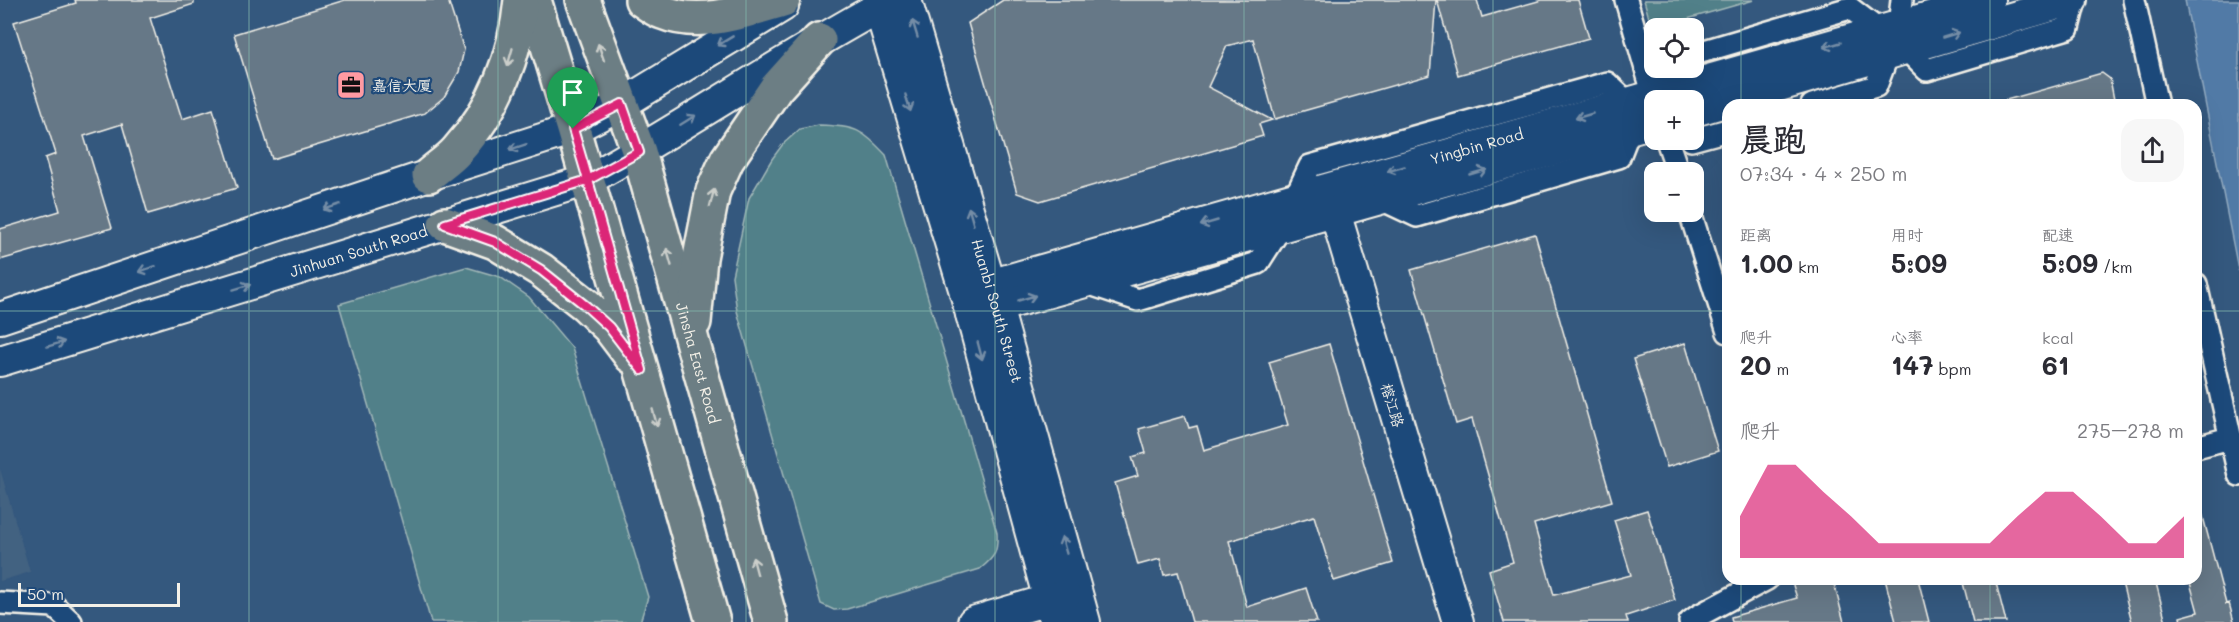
<!DOCTYPE html>
<html lang="zh">
<meta charset="utf-8">
<style>
:root{--surface:#fff;--page:#f7f7f7;--text:#2b2b33;--muted:#7c7c81;--accent:#db2777}
body{margin:0;font-family:Mali,"LXGW WenKai TC",sans-serif;background:var(--page);color:var(--text);height:100vh;display:flex;flex-direction:column;font-size:22px;white-space:nowrap}
*{box-sizing:border-box;margin:0}
p{font-size:20px;color:var(--muted)}
.icon{flex:none;width:33px;height:33px;fill:none;stroke:currentColor;stroke-width:2;stroke-linecap:round;stroke-linejoin:round}
.map{position:relative;flex:1;overflow:hidden}
.panel{position:absolute;left:1722px;top:99px;width:480px;height:486px;display:flex;flex-direction:column;background:var(--surface);border-radius:18px;box-shadow:0 6px 24px #0002}
.panel>*{flex:none}
.fabs{position:absolute;left:1644px;top:18px;display:grid;gap:12px}
.fabs a{display:grid;place-items:center;width:60px;height:60px;border-radius:12px;background:var(--surface);box-shadow:0 6px 24px #0002;font-size:30px}
.scale{position:absolute;left:18px;bottom:15px;width:162px;box-sizing:border-box;padding-left:6px;border:3px solid #f4f1e8;border-top:0;font-size:16px;line-height:21px;white-space:nowrap;color:#f4f1e8;-webkit-text-stroke:4px #1f4a7a;paint-order:stroke}
.pin{position:absolute;display:grid;place-items:center;width:51px;height:51px;color:#fff;margin:-62px -26px;border-radius:50% 50% 50% 0;rotate:-45deg;box-shadow:0 0 6px #0007}
.pin .icon{rotate:45deg}
.round{display:grid;place-items:center;flex:none;width:63px;height:63px;border-radius:18px;background:var(--page)}
.head{display:flex;align-items:center;justify-content:space-between;height:102px;padding:0 18px}
h1{font-size:33px;font-weight:700;line-height:45px}
.metrics{display:grid;grid-template-columns:repeat(3,1fr);gap:9px;height:102px;padding:6px 18px}
.metrics div{display:grid;align-content:center}
.metrics b{font-size:26px;font-weight:700}
.metrics small{font-size:16px;font-weight:400}
.metrics p{font-size:16px}
.chart{height:168px;padding:12px 18px}
.chart p{display:flex;justify-content:space-between}
.chart svg{width:100%;height:108px;margin-top:6px;fill:var(--accent);opacity:.7}
.map>svg:first-child{display:block}
.built{fill:#436281}
.green{fill:#518089;stroke:#a2b8b8;stroke-width:1.5}
.water{fill:#517aa6;stroke:#92aac0;stroke-width:1.5}
.building{fill:#667887;stroke:#f4f1e8;stroke-width:1.5}
.lines{fill:none;stroke-linecap:round;stroke-linejoin:round}
.street-casing{stroke:#f4f1e8;stroke-width:26}
.secondary-casing{stroke:#f4f1e8;stroke-width:34}
.primary-casing{stroke:#f4f1e8;stroke-width:38}
.street{stroke:#1f4a7a;stroke-width:21}
.secondary{stroke:#1f4a7a;stroke-width:30}
.primary{stroke:#6c7e84;stroke-width:33}
.oneway{stroke:#748da6}
.oneway2{stroke:#cbceca}
.route-casing{stroke:#fff;stroke-width:12}
.route{stroke:#db2777;stroke-width:8}
.grid{fill:none;stroke:#82b4ab;stroke-width:1.5;stroke-opacity:0.55}
.labels{text-anchor:middle;dominant-baseline:central;stroke-width:4.5;stroke-linejoin:round;paint-order:stroke}
.poi-label{font-size:15px;fill:#f4f1e8;stroke:#1f4a7a;text-anchor:start}
.street-label{font-size:15px;fill:#f4f1e8;stroke:#1f4a7a}
</style>
<div class="map">
<svg width="2239" height="622" viewBox="0 0 2239 622">
<rect width="100%" height="100%" fill="#34587e"/>
<filter id="ink" filterUnits="userSpaceOnUse"><feTurbulence type="fractalNoise" baseFrequency=".0167" numOctaves="2"/><feDisplacementMap in="SourceGraphic" scale="12" xChannelSelector="R" yChannelSelector="G"/><feConvolveMatrix kernelMatrix="1 2 1 2 8 2 1 2 1" color-interpolation-filters="sRGB"/></filter>
<g filter="url(#ink)">
<!-- built -->
<path class="built" d="M0,469L30,572L0,581Z"/>
<!-- green -->
<path class="green" d="M1644,0H1754L1652,29Z
M819,125C856,126 861,129 886,155L997,533C998,552 995,557 980,569L847,609L834,610L821,604L737,311L732,276L749,198L772,159L783,144L800,129Z
M466,267L500,277L529,297L572,348L648,597L640,622H431L339,304Z"/>
<!-- water -->
<path class="water" d="M2185,0H2239V274Z"/>
<!-- building -->
<path class="building" d="M75,0H194V4L150,18L182,119L213,109L237,188L148,214L122,124L84,136L112,228L0,260V229L60,211L45,158L56,154L14,22L76,3Z
M345,0H448L464,50L459,72L444,97L425,113L272,159L234,34Z
M1003,0H1436L1430,75L1275,119L1253,39L1227,46L1208,87L1272,120L1259,124L1263,136L1040,201L1017,193L968,23Z
M1437,0H1477L1482,17L1542,0H1578L1589,38L1458,75Z
M2102,73L2110,79L2115,105H2007L2006,100Z
M1535,234L1612,501L1534,524L1554,595L1631,575L1614,520L1647,510L1675,600L1626,616L1628,622H1504L1489,570L1513,562L1472,419L1456,424L1411,270Z
M1685,343L1718,451L1667,467L1633,359Z
M1329,344L1393,563L1334,581L1314,516L1229,541L1247,607L1306,588L1317,622H1192L1178,572L1164,575L1160,559L1138,565L1115,483L1138,476L1132,457L1146,453L1139,429L1185,416L1189,428L1197,426L1204,450L1288,425L1269,362Z
M2202,513L2226,604L2229,603L2234,622H2181L2180,617L2198,612L2189,579H2196V514Z
M1791,579H1833L1844,622H1732L1731,617L1797,598Z
M1885,579H1918L1929,622H1896Z
M1962,579H1995L2006,622H1973Z
M2121,579H2155L2166,622H2132Z"/>
<g class="lines">
<!-- street casing -->
<g class="street-casing">
<path id="street" d="M1626,0L1655,100
M2134,0L2157,105
M1899,26L1902,0
M1906,49L1927,70L2068,28L2075,0
M1694,54L1850,8L1880,31
M1660,94L1670,68
M1812,105L1876,86L1888,54
M1667,140L1678,172
M1691,140L1728,130
M1295,198L1310,166L1607,83L1628,103
M1383,200L1417,216L1619,157L1630,129
M1690,212L1728,332
M1084,282L1138,300L1258,263L1281,227
M2196,284L2239,475
M2196,447L2230,438
M0,603L54,606L71,622
M1690,622L1698,616L1767,579"/>
</g>
<!-- secondary casing -->
<g class="secondary-casing">
<g id="secondary">
<path id="s1" d="M906,0L997,307L1085,622"/>
<path d="M879,7L965,292L1055,622"/>
<path d="M1694,111L2072,0"/>
<path d="M1329,192L1458,622"/>
<path id="s2" d="M965,292L1989,0"/>
<path d="M971,314L1654,122"/>
<path d="M0,318L429,175L573,129L622,104L783,6"/>
<path id="s3" d="M0,361L588,180C686,125 780,61 879,7L888,0"/>
<path d="M973,622L1065,595"/>
</g>
</g>
<!-- primary casing -->
<g class="primary-casing">
<g id="primary">
<path d="M534,0L573,129L713,622"/>
<path id="s4" d="M583,0L639,152L771,622"/>
<path d="M642,0C648,4 655,10 662,12C701,28 745,11 783,0"/>
<path d="M429,175C438,167 449,160 457,151C495,109 516,55 521,0"/>
<path d="M445,224L495,242L541,270L586,305L609,327L631,356"/>
<path d="M694,322L700,258L713,191L727,160L776,88L819,40"/>
</g>
</g>
<!-- street -->
<use href="#street" class="street"/>
<!-- secondary -->
<use href="#secondary" class="secondary"/>
<!-- primary -->
<use href="#primary" class="primary"/>
</g>
<!-- one-way arrows -->
<defs><path id="oneway-shaft" d="M-6 0H5M1.5-3L5.5 0L1.5 3" fill="none" stroke-width="1.6" stroke-linecap="round" stroke-linejoin="round" transform="scale(1.5)"/></defs>
<g class="oneway">
<use href="#oneway-shaft" transform="translate(915 29) rotate(-107)"/>
<use href="#oneway-shaft" transform="translate(1951 35) rotate(-17)"/>
<use href="#oneway-shaft" transform="translate(725 41) rotate(149)"/>
<use href="#oneway-shaft" transform="translate(1832 45) rotate(164)"/>
<use href="#oneway-shaft" transform="translate(908 103) rotate(73)"/>
<use href="#oneway-shaft" transform="translate(1584 116) rotate(164)"/>
<use href="#oneway-shaft" transform="translate(688 120) rotate(-32)"/>
<use href="#oneway-shaft" transform="translate(518 147) rotate(162)"/>
<use href="#oneway-shaft" transform="translate(1396 169) rotate(164)"/>
<use href="#oneway-shaft" transform="translate(1478 172) rotate(-16)"/>
<use href="#oneway-shaft" transform="translate(332 207) rotate(162)"/>
<use href="#oneway-shaft" transform="translate(971 216) rotate(-106)"/>
<use href="#oneway-shaft" transform="translate(1209 223) rotate(164)"/>
<use href="#oneway-shaft" transform="translate(147 269) rotate(162)"/>
<use href="#oneway-shaft" transform="translate(242 287) rotate(-17)"/>
<use href="#oneway-shaft" transform="translate(1027 298) rotate(-16)"/>
<use href="#oneway-shaft" transform="translate(56 344) rotate(-17)"/>
<use href="#oneway-shaft" transform="translate(980 351) rotate(75)"/>
<use href="#oneway-shaft" transform="translate(1064 545) rotate(-106)"/>
</g>
<g class="oneway2">
<use href="#oneway-shaft" transform="translate(601 52) rotate(-109)"/>
<use href="#oneway-shaft" transform="translate(510 57) rotate(106)"/>
<use href="#oneway-shaft" transform="translate(712 198) rotate(-76)"/>
<use href="#oneway-shaft" transform="translate(669 257) rotate(-106)"/>
<use href="#oneway-shaft" transform="translate(655 418) rotate(74)"/>
<use href="#oneway-shaft" transform="translate(755 566) rotate(-105)"/>
</g>
</g>
<g class="lines" filter="url(#ink)">
<!-- route casing -->
<g class="route-casing">
<path id="route" d="M573,129L588,180L445,224L495,242L541,270L586,306L609,327L642,370L588,180L639,152L622,104L573,129"/>
</g>
<!-- route -->
<use href="#route" class="route"/>
</g>
<!-- grid -->
<path class="grid" d="M249,0V622M498,0V622M746,0V622M995,0V622M1244,0V622M1493,0V622M1741,0V105M1990,0V105M0,311H1728M2196,311H2239M1741,579V622M1990,579V622"/>
<!-- icons -->
<defs>
<g id="office-square" transform="scale(1.5)"><rect x="-9" y="-9" width="18" height="18" rx="4" fill="#ff9aa2" stroke="#1f4a7a"/><path d="M-6-3h4V-5.5h4V-3h4V5H-6ZM-1-4.5V-3h2v-1.5ZM-6 0V1H6V0Z" fill="#111"/></g>
</defs>
<g fill-rule="evenodd">
<use href="#office-square" x="351" y="85"/>
</g>
<g class="labels">
<!-- poi labels -->
<g class="poi-label">
<text x="372" y="85">嘉信大厦</text>
</g>
<!-- street labels -->
<g class="street-label">
<text stroke="none"><textPath href="#s2" startOffset="532">Yingbin Road</textPath></text>
<text stroke="none"><textPath href="#s3" startOffset="375">Jinhuan South Road</textPath></text>
<text stroke="none"><textPath href="#s1" startOffset="324">Huanbi South Street</textPath></text>
<text stroke="none"><textPath href="#s4" startOffset="381">Jinsha East Road</textPath></text>
<text transform="translate(1393 405) rotate(73)">榕江路</text>
</g>
</g>
</svg>
<div class="fabs">
<a><svg class="icon" aria-label="locate" viewBox="0 0 24 24"><circle cx="12" cy="12" r="6"/><path d="M12 2v4M12 18v4M2 12h4M18 12h4"/></svg></a>
<a>+</a>
<a>−</a>
</div>
<div class="scale">50 m</div>
<div class="pin" style="left:573px;top:129px;background:#1e9e55"><svg class="icon" aria-label="arrive" viewBox="0 0 24 24"><path d="M6 21V4h12l-3 4 3 4H6"/></svg></div>
<section class="panel">
<div class="head"><div><h1>晨跑</h1><p>07:34 · 4 × 250 m</p></div><a class="round"><svg class="icon" aria-label="share" viewBox="0 0 24 24"><path d="M12 15V3M7 8l5-5 5 5M5 13v7h14v-7"/></svg></a></div>
<div class="metrics">
<div><p>距离</p><b>1.00<small> km</small></b></div>
<div><p>用时</p><b>5:09</b></div>
<div><p>配速</p><b>5:09<small> /km</small></b></div>
</div>
<div class="metrics">
<div><p>爬升</p><b>20<small> m</small></b></div>
<div><p>心率</p><b>147<small> bpm</small></b></div>
<div><p>kcal</p><b>61</b></div>
</div>
<div class="chart"><p><span>爬升</span>275–278 m</p>
<svg viewBox="0 0 160 44" preserveAspectRatio="none"><path d="M0 44V27L10 6L20 6L30 17L40 27L50 38L60 38L70 38L80 38L90 38L100 27L110 17L120 17L130 27L140 38L150 38L160 27V44z"/></svg>
</div>
</section>
</div>
